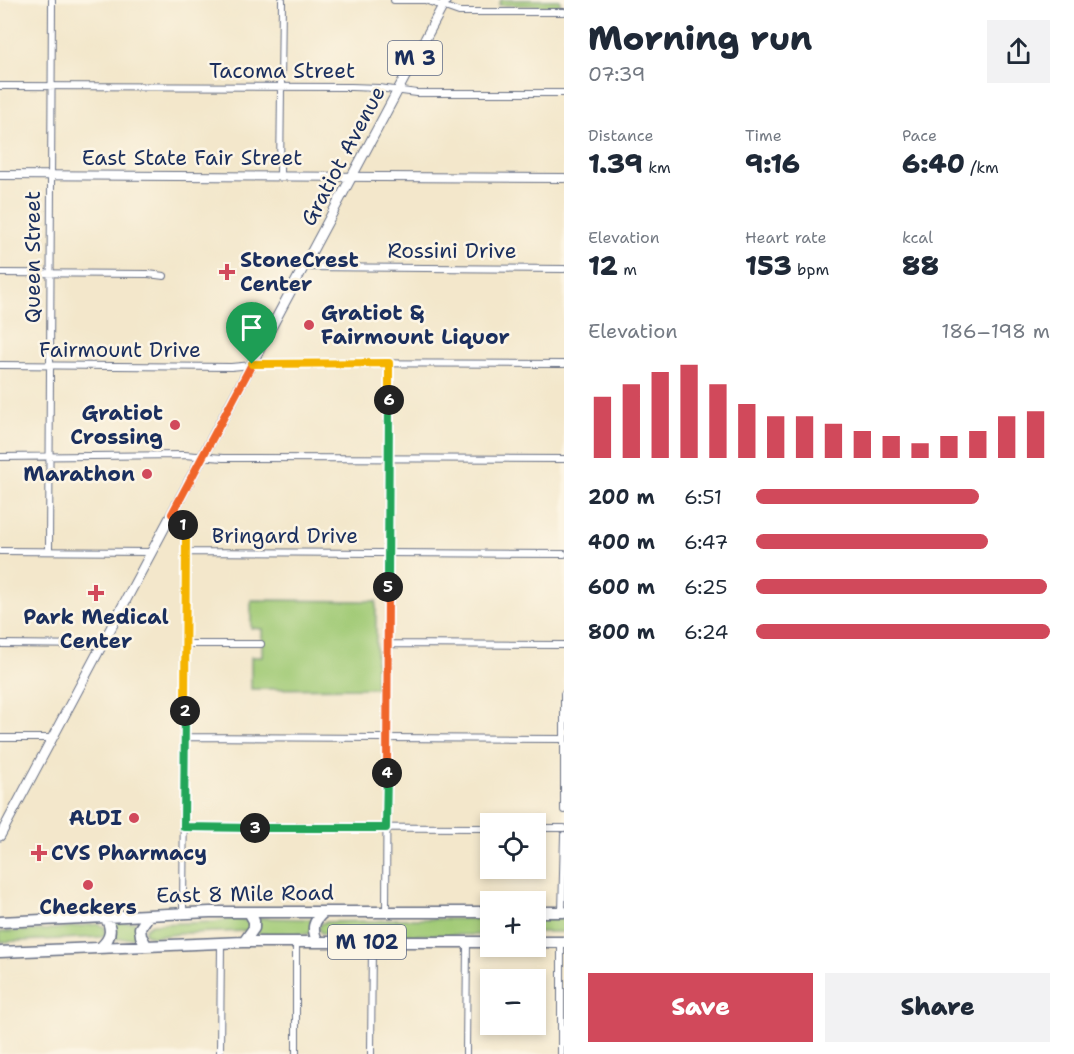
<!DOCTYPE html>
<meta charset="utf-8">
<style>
:root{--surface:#fff;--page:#f2f2f3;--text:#1f2937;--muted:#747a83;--accent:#d1495b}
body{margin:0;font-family:"Shantell Sans",sans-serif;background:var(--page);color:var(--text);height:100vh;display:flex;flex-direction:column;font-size:22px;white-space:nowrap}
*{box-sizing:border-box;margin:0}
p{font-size:20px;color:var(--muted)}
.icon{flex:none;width:33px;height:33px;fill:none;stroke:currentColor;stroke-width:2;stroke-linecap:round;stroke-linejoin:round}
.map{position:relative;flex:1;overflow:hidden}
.drawer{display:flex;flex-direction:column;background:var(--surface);width:510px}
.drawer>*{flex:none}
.tools{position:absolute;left:480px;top:813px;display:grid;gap:12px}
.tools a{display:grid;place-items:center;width:66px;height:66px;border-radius:0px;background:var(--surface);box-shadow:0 3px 9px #0003;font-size:30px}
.pin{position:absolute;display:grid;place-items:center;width:51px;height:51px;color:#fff;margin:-62px -26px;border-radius:50% 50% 50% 0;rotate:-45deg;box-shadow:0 0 6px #0007}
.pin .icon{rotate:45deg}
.km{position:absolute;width:30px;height:30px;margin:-15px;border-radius:50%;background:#222;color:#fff;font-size:16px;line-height:30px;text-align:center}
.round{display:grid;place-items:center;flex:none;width:63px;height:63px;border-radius:0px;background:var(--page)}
.head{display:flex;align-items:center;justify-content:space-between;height:102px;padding:0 24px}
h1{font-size:33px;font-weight:800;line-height:45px}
.stats{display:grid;grid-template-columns:repeat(3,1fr);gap:9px;height:102px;padding:6px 24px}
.stats div{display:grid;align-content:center}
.stats b{font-size:26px;font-weight:800}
.stats small{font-size:16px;font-weight:400}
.stats p{font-size:16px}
.chart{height:168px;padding:12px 24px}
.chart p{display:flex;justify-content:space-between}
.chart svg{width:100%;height:108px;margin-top:6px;stroke:var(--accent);stroke-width:6}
.primary-button{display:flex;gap:12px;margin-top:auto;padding:12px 24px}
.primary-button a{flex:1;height:69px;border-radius:0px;background:var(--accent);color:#fff;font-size:24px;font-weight:800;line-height:69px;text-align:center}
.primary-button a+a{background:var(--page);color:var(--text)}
ul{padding:0 24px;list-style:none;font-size:20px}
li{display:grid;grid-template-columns:96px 72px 1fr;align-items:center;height:45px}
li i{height:15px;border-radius:8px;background:var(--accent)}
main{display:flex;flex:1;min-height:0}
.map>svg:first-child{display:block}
.green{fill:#a1ca76;stroke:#5e7c6a;stroke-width:1.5}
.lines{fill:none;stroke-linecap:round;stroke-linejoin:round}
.street-casing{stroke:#676f84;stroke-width:8}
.secondary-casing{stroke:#676f84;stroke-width:10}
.primary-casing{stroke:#676f84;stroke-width:11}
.highway-casing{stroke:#676f84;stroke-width:13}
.street{stroke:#fff;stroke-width:6}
.secondary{stroke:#fff;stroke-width:8}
.primary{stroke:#fff;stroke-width:9}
.highway{stroke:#fff;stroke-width:10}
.split-1-casing{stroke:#fff;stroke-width:12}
.split-2-casing{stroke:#fff;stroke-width:12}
.split-3-casing{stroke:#fff;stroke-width:12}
.split-4-casing{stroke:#fff;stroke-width:12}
.split-5-casing{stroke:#fff;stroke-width:12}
.split-6-casing{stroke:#fff;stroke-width:12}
.split-7-casing{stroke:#fff;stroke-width:12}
.split-1{stroke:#f0652b;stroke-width:8}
.split-2{stroke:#f5b400;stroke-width:8}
.split-3{stroke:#22a559;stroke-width:8}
.split-4{stroke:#22a559;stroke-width:8}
.split-5{stroke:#f0652b;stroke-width:8}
.split-6{stroke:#22a559;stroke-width:8}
.split-7{stroke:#f5b400;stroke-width:8}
.poi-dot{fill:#d1495b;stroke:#fcf5e5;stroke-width:2}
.labels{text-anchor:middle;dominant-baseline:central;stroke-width:5;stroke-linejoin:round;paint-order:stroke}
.shield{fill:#fcf5e5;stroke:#5e6a86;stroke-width:1.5}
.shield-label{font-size:20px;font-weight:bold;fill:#1b2f5e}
.street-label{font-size:21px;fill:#1b2f5e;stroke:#fcf5e5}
.poi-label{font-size:21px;font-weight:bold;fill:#1b2f5e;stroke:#fcf5e5;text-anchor:start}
</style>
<main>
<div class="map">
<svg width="564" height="1054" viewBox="0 0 564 1054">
<rect width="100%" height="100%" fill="#fcf5e5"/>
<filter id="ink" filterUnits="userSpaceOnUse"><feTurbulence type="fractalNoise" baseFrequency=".0167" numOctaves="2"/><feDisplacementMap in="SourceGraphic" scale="12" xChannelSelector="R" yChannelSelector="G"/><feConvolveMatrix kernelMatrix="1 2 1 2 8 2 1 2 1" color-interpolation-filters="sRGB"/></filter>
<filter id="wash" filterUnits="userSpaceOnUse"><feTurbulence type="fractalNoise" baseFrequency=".008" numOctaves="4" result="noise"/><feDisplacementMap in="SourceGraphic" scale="24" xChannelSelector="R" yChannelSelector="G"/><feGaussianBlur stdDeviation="1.35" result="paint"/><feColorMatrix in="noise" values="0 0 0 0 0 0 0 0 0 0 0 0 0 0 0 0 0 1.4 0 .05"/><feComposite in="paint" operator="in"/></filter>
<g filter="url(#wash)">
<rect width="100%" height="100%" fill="#f3e7cb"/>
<!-- green -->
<path class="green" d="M501,0H560V6L499,5Z
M251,600L376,601V688L251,689V657H262V629L251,628Z
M259,918L311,919L310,934H258Z
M232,919L248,921L250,924L247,931L187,933L152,937L145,934V929L152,924L214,922Z
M397,919H490V935H328L321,933L319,929L320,924L325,922L376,921Z
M536,919H564V932H536Z
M116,923L136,922V938L115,939Z
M98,924L105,927V935L102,937L0,942V932L44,930Z"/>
</g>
<g filter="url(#ink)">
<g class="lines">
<!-- street casing -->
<g class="street-casing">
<path id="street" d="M394,0H425L459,12H564
M0,86L351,87L379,88L417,93H564
M280,175L282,0
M304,267L564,269
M0,273L148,274L164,276
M0,365L231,367L273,363L564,364
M0,457L184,455L223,458L564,459
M172,514L180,520L186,533L183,913
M0,551L152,552
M49,551L52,0
M186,552L564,554
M0,644L102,645
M186,644H261
M387,644L564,645
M564,694V810
M185,737L564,739
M0,738H52
M185,827L490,828
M536,828H564
M386,912L389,363
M562,912L564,835
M220,1054L221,943
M296,1054V942
M371,1054L372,942
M466,1054L467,942
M561,1054V942"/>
</g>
<!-- secondary casing -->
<g class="secondary-casing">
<path id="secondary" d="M0,175L564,178"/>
</g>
<!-- primary casing -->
<g class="primary-casing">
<path id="primary" d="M0,836L446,0"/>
</g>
<!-- highway casing -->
<g class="highway-casing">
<path id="highway" d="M536,912H564
M0,922L210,912H490
M244,942L254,928V921L249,912
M318,942C311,929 313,921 324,912
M536,942H564
M146,945L141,936L140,928L149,915
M101,947C111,938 113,929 105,917
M0,952L244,942H490"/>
</g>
<!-- street -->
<use href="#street" class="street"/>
<!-- secondary -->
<use href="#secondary" class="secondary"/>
<!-- primary -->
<use href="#primary" class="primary"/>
<!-- highway -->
<use href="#highway" class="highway"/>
</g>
</g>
<g class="lines" filter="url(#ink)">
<!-- split-1 casing -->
<g class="split-1-casing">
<path id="split-1" d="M183,525L180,520L172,514L252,364"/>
</g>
<!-- split-2 casing -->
<g class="split-2-casing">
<path id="split-2" d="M183,525L186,533L185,711"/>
</g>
<!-- split-3 casing -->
<g class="split-3-casing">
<path id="split-3" d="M185,711L184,827L255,828"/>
</g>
<!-- split-4 casing -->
<g class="split-4-casing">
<path id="split-4" d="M255,828H386L387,773"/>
</g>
<!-- split-5 casing -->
<g class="split-5-casing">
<path id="split-5" d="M387,773L388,587"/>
</g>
<!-- split-6 casing -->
<g class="split-6-casing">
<path id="split-6" d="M388,587L389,400"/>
</g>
<!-- split-7 casing -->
<g class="split-7-casing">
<path id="split-7" d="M252,364L389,363V400"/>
</g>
<!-- split-1 -->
<use href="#split-1" class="split-1"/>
<!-- split-2 -->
<use href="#split-2" class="split-2"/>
<!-- split-3 -->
<use href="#split-3" class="split-3"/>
<!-- split-4 -->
<use href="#split-4" class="split-4"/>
<!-- split-5 -->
<use href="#split-5" class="split-5"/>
<!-- split-6 -->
<use href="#split-6" class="split-6"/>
<!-- split-7 -->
<use href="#split-7" class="split-7"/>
</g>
<!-- markers -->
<g class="poi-dot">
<path d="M224 263h6v6h6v6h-6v6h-6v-6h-6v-6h6z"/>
<circle cx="309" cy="325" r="6"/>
<circle cx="175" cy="425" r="6"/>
<circle cx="147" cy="474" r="6"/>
<path d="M93 584h6v6h6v6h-6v6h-6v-6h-6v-6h6z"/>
<circle cx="134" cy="818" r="6"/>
<path d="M36 844h6v6h6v6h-6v6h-6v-6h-6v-6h6z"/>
<circle cx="88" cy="885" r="6"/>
</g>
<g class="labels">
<!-- shield labels -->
<g class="shield">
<rect x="388" y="41" width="54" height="34" rx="4.5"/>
<rect x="328" y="925" width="78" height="34" rx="4.5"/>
</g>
<g class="shield-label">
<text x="415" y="58">M 3</text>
<text x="367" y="942">M 102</text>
</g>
<!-- street labels -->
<g class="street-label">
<text x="282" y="71">Tacoma Street</text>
<text transform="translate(343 156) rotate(-62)">Gratiot Avenue</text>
<text x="192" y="158">East State Fair Street</text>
<text x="452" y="251">Rossini Drive</text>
<text transform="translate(33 257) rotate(-90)">Queen Street</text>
<text x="120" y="350">Fairmount Drive</text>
<text x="285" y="536">Bringard Drive</text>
<text transform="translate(245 894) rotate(-1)">East 8 Mile Road</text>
</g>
<!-- poi labels -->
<g class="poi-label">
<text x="240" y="260">StoneCrest<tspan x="240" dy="24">Center</tspan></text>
<text x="321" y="313">Gratiot &amp;<tspan x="321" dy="24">Fairmount Liquor</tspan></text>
<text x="163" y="413" text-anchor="end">Gratiot<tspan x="163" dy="24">Crossing</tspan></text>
<text x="135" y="474" text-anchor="end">Marathon</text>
<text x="96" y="617" text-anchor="middle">Park Medical<tspan x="96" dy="24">Center</tspan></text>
<text x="122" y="818" text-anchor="end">ALDI</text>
<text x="51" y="853">CVS Pharmacy</text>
<text x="88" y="907" text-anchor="middle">Checkers</text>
</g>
</g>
</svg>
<div class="tools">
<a><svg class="icon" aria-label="locate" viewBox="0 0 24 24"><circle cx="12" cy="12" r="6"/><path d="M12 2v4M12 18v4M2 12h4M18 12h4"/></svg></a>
<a>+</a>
<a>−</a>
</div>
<div class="pin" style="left:252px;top:364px;background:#1e9e55"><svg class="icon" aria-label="arrive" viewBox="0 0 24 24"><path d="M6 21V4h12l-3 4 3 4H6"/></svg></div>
<b class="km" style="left:183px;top:525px">1</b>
<b class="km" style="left:185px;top:711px">2</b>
<b class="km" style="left:255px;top:828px">3</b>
<b class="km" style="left:387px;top:773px">4</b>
<b class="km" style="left:388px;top:587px">5</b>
<b class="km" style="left:389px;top:400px">6</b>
</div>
<section class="drawer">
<div class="head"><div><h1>Morning run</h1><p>07:39</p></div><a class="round"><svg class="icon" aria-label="share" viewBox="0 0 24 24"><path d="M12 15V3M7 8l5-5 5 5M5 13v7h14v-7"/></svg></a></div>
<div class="stats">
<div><p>Distance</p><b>1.39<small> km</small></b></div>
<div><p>Time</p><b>9:16</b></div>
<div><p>Pace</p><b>6:40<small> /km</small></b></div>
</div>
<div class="stats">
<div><p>Elevation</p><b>12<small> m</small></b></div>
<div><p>Heart rate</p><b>153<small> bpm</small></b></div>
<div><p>kcal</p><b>88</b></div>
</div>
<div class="chart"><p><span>Elevation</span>186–198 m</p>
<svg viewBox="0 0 160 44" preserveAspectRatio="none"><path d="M5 44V19M15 44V14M25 44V9M35 44V6M45 44V14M55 44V22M65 44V27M75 44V27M85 44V30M95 44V33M105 44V35M115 44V38M125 44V35M135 44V33M145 44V27M155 44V25"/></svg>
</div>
<ul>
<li><b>200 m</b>6:51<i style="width:76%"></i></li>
<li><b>400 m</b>6:47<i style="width:79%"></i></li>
<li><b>600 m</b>6:25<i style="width:99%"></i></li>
<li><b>800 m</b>6:24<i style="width:100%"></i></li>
</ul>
<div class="primary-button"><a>Save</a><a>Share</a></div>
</section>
</main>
